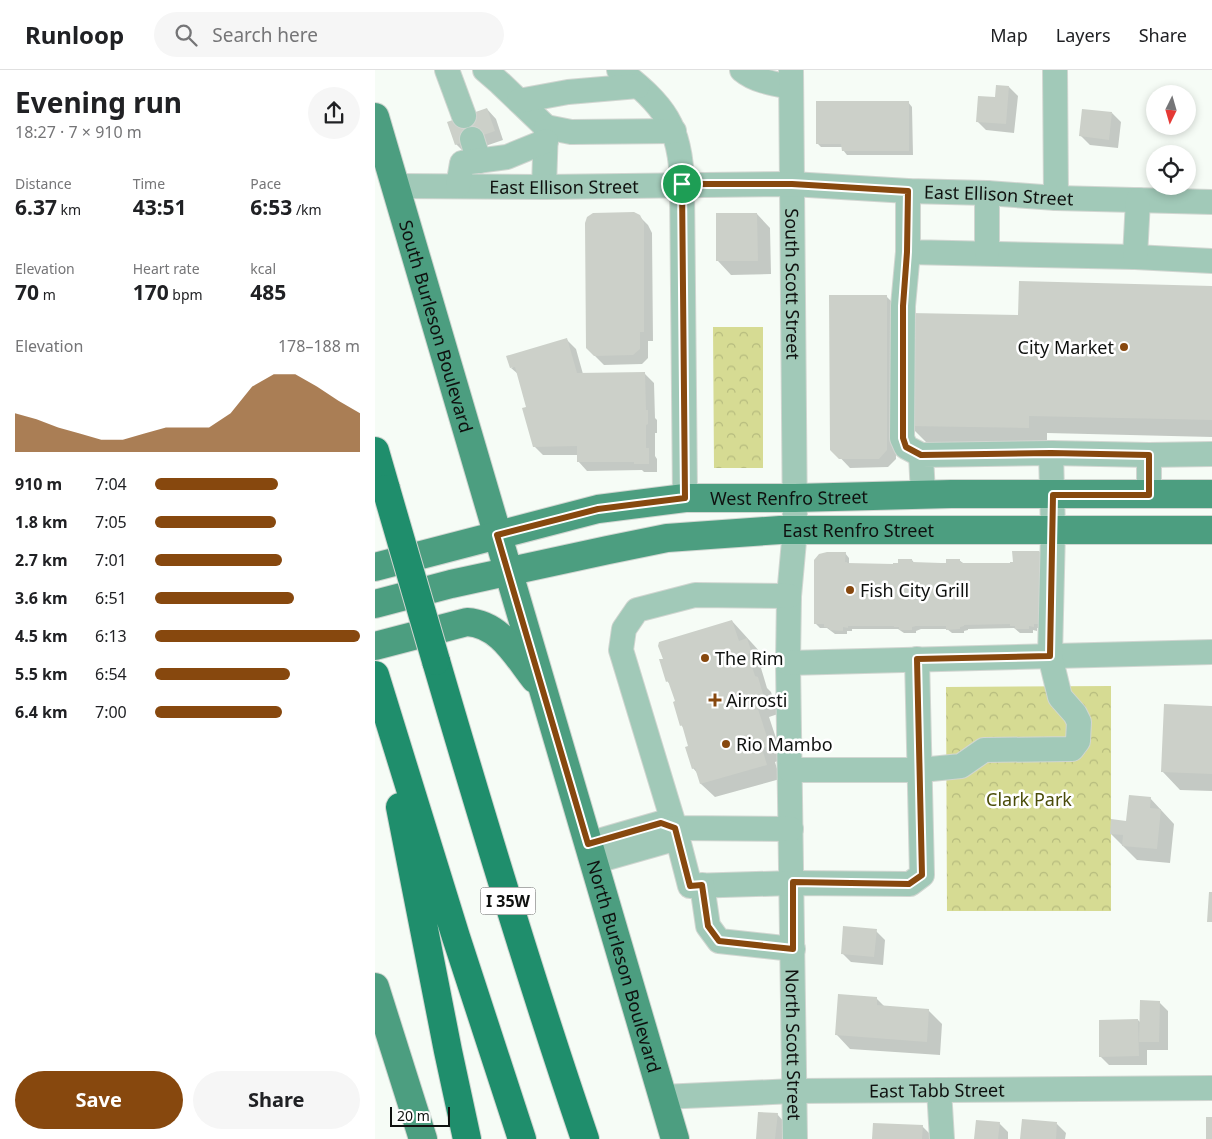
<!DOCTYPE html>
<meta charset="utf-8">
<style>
:root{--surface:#fff;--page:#f6f6f6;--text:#202124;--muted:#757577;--line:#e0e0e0;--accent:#87480e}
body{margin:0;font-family:"Noto Sans",sans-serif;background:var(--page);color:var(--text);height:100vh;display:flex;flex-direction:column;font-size:19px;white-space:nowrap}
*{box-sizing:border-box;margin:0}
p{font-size:16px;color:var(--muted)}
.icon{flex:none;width:28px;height:28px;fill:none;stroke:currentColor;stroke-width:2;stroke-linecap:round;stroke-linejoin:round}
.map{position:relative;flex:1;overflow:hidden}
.sheet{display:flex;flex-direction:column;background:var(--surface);width:375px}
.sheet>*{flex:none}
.needle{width:32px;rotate:185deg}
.tools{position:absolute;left:771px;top:15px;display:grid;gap:10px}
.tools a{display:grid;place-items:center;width:50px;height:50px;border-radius:50%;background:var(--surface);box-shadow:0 2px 8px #0003;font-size:25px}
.scale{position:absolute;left:15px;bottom:12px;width:60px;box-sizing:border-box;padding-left:5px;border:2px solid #0f110f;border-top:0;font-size:14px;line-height:18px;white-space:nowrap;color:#0f110f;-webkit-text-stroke:4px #fff;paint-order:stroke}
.pin{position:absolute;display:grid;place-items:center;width:42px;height:42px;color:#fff;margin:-21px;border:2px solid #fff;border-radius:50%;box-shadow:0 1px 5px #0007}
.round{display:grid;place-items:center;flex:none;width:52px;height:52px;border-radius:26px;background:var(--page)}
.summary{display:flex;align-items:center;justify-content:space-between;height:85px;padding:0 15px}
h1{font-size:28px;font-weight:700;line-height:38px}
.figures{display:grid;grid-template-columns:repeat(3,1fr);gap:8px;height:85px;padding:5px 15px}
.figures div{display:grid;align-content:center}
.figures b{font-size:21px;font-weight:700}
.figures small{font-size:14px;font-weight:400}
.figures p{font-size:14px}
.chart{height:140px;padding:10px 15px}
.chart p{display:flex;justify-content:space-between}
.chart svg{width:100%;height:90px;margin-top:5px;fill:var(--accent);opacity:.7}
.button{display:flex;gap:10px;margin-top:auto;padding:10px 15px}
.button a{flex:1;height:58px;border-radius:30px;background:var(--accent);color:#fff;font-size:20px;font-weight:700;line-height:58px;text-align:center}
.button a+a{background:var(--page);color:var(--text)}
ul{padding:0 15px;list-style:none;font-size:16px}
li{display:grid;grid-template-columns:80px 60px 1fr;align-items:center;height:38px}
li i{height:12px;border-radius:6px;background:var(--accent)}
header{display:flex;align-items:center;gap:30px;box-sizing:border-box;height:70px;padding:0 25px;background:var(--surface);border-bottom:1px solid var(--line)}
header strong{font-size:24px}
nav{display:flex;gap:28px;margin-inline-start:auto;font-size:18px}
.search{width:350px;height:45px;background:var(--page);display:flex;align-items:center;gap:12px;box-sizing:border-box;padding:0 18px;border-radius:28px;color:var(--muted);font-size:19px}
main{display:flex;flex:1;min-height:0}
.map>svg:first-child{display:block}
.park{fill:url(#park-crowns)}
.shadow{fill:#0003}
.building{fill:#ccd0c9}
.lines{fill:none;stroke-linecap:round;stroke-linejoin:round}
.minor-casing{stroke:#d1d6d1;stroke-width:26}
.major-casing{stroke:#d1d6d1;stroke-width:30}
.highway-casing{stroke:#d1d6d1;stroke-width:30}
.minor{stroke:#a1c9b8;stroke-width:24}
.major{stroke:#4c9e80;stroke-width:28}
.highway{stroke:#1f8e6c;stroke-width:28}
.highway-bridge-casing{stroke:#d1d6d1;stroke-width:30;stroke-linecap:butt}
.highway-bridge{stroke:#1f8e6c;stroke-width:28}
.route-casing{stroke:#fff;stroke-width:10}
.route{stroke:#87480e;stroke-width:6}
.poi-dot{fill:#87480e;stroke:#fff;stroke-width:2}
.labels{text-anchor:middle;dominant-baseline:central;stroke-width:5;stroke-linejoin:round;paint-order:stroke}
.shield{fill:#fff;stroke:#575857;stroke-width:1}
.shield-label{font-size:16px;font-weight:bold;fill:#0f110f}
.street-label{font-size:18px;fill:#0f110f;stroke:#fff}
.poi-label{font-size:18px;fill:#0f110f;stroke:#fff;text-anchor:start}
.park-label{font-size:18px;fill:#4a4c09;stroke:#fff}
</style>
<header>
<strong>Runloop</strong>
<div class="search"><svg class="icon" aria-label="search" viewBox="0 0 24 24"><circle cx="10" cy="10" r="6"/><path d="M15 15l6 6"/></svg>Search here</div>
<nav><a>Map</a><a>Layers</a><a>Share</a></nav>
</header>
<main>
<section class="sheet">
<div class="summary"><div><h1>Evening run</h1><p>18:27 · 7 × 910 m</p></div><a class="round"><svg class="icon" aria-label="share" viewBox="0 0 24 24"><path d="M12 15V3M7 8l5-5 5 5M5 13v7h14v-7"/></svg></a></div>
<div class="figures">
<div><p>Distance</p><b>6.37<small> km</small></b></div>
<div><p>Time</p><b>43:51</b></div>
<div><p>Pace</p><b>6:53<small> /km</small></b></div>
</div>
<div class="figures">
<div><p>Elevation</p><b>70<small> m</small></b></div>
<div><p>Heart rate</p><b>170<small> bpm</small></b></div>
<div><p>kcal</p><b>485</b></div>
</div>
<div class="chart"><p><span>Elevation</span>178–188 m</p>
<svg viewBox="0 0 160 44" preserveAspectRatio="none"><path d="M0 44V25L10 28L20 32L30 35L40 38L50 38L60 35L70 32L80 32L90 32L100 25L110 12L120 6L130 6L140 12L150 19L160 25V44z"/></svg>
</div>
<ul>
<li><b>910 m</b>7:04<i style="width:60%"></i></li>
<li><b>1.8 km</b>7:05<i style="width:59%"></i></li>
<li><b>2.7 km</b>7:01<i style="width:62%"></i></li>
<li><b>3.6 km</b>6:51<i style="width:68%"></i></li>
<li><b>4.5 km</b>6:13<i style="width:100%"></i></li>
<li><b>5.5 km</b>6:54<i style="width:66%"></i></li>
<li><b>6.4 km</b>7:00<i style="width:62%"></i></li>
</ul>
<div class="button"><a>Save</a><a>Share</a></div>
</section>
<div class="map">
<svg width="837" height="1069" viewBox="0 0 837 1069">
<defs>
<pattern id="park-crowns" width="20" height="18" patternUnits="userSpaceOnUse" patternTransform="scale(1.25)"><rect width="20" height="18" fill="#d6db93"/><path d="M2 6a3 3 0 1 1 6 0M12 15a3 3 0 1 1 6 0" fill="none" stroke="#b6bb7e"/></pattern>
</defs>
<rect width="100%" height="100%" fill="#f6fcf6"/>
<!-- park -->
<path class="park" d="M338,257H388V398H339Z
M736,616V841H572L571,617Z"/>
<!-- shadow -->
<path class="shadow" d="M634,17L643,26L639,63L611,60L602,51L621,28Z
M533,32L537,37L538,85H472L468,80V77H446L442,73Z
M112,39L121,49L128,70L90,83L81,74Z
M737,43L746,52L743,78L715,75L706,66Z
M382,144L395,158L396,204L356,205L343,191Z
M264,146L273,155L277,163L278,271H273V288L267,294L229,295L212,278Z
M837,217V367L672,363V376L552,373L534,355L644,246Z
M511,226L520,235L521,389L513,397L475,398L457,379Z
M192,270L201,279L208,304H270L279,313L280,348L282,350V363H280V386L282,389V402H269L267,400L212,401L203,391V385H168L159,376L152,338L143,304L136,298Z
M470,483L474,488V495H519L537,490L540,494H566L584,490L672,558H662V561L658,560V563H645L639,558L593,559V560L589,561V563H577L572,559H546L541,561V563H529L523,559H477V561H472V564H460L452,558H445L441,554Z
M357,551L386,583L390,597L386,598L392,618L396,622L403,644L394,647L408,689L400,692L405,709L340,727L326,714L323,704L318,698L314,677L309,658L306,655L302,632L296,615L292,611Z
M837,637V721L805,720L787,701Z
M775,728L799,754L795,793L762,790L736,764L753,752Z
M501,861L510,870L508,895L476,892L467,883Z
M502,929L510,937L553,940L567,954L565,985L475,979L462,965Z
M784,932L793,941V980H772V995H734L725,986L763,950L766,953Z
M402,1044L411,1054L410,1069H382Z
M624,1053L633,1062V1069H600Z
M682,1054L691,1063L690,1069H647Z
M547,1056L560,1069H498Z"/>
<!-- building -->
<path class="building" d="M621,15L634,16L631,54L601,52L603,26L620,27Z
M441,31H534V81H467L466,74H441Z
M112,38L120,61L80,75L72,52Z
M707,39L737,42L734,70L704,66Z
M259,142L265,145L269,153V262H265V279L258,285L219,286L211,278L210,153L212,147L218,143Z
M341,143H382L383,191H341Z
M644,211L837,216V350L654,346V358L532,356L535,243L643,245Z
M454,225H512V380L504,389H464L455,380Z
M192,268L202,303L270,302L271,340H273V354L271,355V378H274V394H259V392H202V376L158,377L147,338L151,337L140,297L135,298L131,286Z
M637,481H664L667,484L669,554H659V557L654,556V559H640V556H635V554L589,555V556L585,557V559L571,560V556H541L537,557V560H524V557H519V556H473V558L468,557V561L455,560L454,558L449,557V554H439V490L444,484L452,482H471L470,492H472V493L518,494V493H523V489H537V492L566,493H571V489H585V492L588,493H635V492H638Z
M357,550L364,571L372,568L377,583L373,584L380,606L383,607L390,631L381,633L395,676L387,678L392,695L325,714L320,698L317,699L310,677L313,676L307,655L305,656L298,632L300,631L293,611L291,612L284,589H288L283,576L284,572Z
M789,634L837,636V704L786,702Z
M754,725L776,727L775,738L786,739L782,779L747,776L748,765L735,764L736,749L751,751Z
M834,822H837V852H832Z
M468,856L502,859L499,887L466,884Z
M463,924L502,927V935L554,939L552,972L460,965Z
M765,930L785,931L784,972H764Z
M763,949L764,986L724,987V950Z
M383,1042L403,1043L400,1069H381Z
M831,1047H837V1069H831Z
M647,1049L682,1052L681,1069H645Z
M601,1050L625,1052L623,1069H599Z
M498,1053L548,1055L547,1069H497Z"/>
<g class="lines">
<!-- minor casing -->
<g class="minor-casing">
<g id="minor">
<path d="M72,0L89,46"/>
<path d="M110,0L125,13L171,57L169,117"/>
<path d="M244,0C289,35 306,56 307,114L310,428"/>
<path d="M367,0C380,11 400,14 416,17"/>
<path id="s1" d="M416,0L420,460L414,526L413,593L420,1069"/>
<path d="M680,0L681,128"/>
<path d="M144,31L193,22L263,16"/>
<path d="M171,57L196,62L299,61"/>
<path d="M97,69L104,91"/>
<path id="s2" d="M20,116L169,117L417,114L533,121L612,123L681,128L837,132"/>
<path d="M83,116L87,93L132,87L171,71"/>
<path d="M533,121V182L760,187L837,191"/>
<path d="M533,182L528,236L527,368L531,377L546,385"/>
<path d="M612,183V123"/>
<path d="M760,187L763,130"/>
<path d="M548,425L546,385L676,383L774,385L837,384"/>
<path d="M774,425V385"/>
<path d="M414,526L320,525L262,540L249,559L246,580L300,758L315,816L418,813L535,814L547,805L542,589"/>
<path d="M413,593L837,582"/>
<path d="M415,700H546L586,696L609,680L697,679L703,671L704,652L700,644L685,627L675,586L678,460L676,383"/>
<path d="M213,774L286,753L300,758L416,759"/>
<path d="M218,792L292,771L300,758"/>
<path d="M327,815L333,856L344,871L418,879"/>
<path d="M564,1020L567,1069"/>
<path id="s3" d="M287,1027L419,1021L837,1018"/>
</g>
</g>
<!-- major casing -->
<g class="major-casing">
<g id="major">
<path id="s4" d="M0,47L300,1069"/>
<path id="s5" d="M0,497L223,439L310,428H420L576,424H837"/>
<path id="s6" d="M0,534L76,514L233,480L292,468L405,460H837"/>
<path d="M0,576L92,552C125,554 141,585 160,609"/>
<path d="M0,917L48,1069"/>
</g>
</g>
<!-- highway casing -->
<g class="highway-casing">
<path id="highway" d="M0,381L11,419
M61,591C108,752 156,911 210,1069
M0,605L81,867L147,1069
M25,737L73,981L92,1069"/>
</g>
<!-- minor -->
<use href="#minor" class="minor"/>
<!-- major -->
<use href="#major" class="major"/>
<!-- highway -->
<use href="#highway" class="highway"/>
<!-- highway-bridge casing -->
<g class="highway-bridge-casing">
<path id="highway-bridge" d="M11,419L61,591"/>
</g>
<!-- highway-bridge -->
<use href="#highway-bridge" class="highway-bridge"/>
</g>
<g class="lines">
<!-- route casing -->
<g class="route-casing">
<path id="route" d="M307,114H417L533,121L532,182L528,236V368L531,377L546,385L676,383L774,385V425H678L675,586L542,589L547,805L534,814L418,812V879L344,871L333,856L327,815L315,816L300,758L286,753L213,774L122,465L223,439L310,428Z"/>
</g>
<!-- route -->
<use href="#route" class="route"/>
</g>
<!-- markers -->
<g class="poi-dot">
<circle cx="749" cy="277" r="5"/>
<circle cx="475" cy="520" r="5"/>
<circle cx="330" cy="588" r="5"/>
<path d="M337.5 622.5h5v5h5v5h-5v5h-5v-5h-5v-5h5z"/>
<circle cx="351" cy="674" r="5"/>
</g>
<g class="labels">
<!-- shield labels -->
<rect class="shield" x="105.5" y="817.5" width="55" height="27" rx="4"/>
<g class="shield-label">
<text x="133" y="831">I 35W</text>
</g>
<!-- street labels -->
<g class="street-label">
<text stroke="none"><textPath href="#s2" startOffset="169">East Ellison Street</textPath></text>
<text stroke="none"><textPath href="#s2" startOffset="604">East Ellison Street</textPath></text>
<text stroke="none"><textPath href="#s1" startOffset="214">South Scott Street</textPath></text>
<text stroke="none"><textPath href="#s4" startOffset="218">South Burleson Boulevard</textPath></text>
<text stroke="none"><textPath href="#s5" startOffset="422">West Renfro Street</textPath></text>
<text stroke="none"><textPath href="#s6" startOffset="491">East Renfro Street</textPath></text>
<text stroke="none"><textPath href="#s4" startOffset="885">North Burleson Boulevard</textPath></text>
<text stroke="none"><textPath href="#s1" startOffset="975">North Scott Street</textPath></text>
<text stroke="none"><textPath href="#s3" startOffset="275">East Tabb Street</textPath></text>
</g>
<!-- poi labels -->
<g class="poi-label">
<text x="739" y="277" text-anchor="end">City Market</text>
<text x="485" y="520">Fish City Grill</text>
<text x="340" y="588">The Rim</text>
<text x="351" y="630">Airrosti</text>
<text x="361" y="674">Rio Mambo</text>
</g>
<!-- park labels -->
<g class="park-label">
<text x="654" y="729">Clark Park</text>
</g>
</g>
</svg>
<div class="tools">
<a><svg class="needle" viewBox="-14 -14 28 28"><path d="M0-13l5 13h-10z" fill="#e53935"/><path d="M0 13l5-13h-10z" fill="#757577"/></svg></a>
<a><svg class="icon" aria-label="locate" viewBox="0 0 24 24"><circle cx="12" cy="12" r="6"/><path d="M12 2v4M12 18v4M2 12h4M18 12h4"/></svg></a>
</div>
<div class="scale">20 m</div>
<div class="pin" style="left:307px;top:114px;background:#1e9e55"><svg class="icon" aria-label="arrive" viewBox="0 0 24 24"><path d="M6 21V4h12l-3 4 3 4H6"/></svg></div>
</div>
</main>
